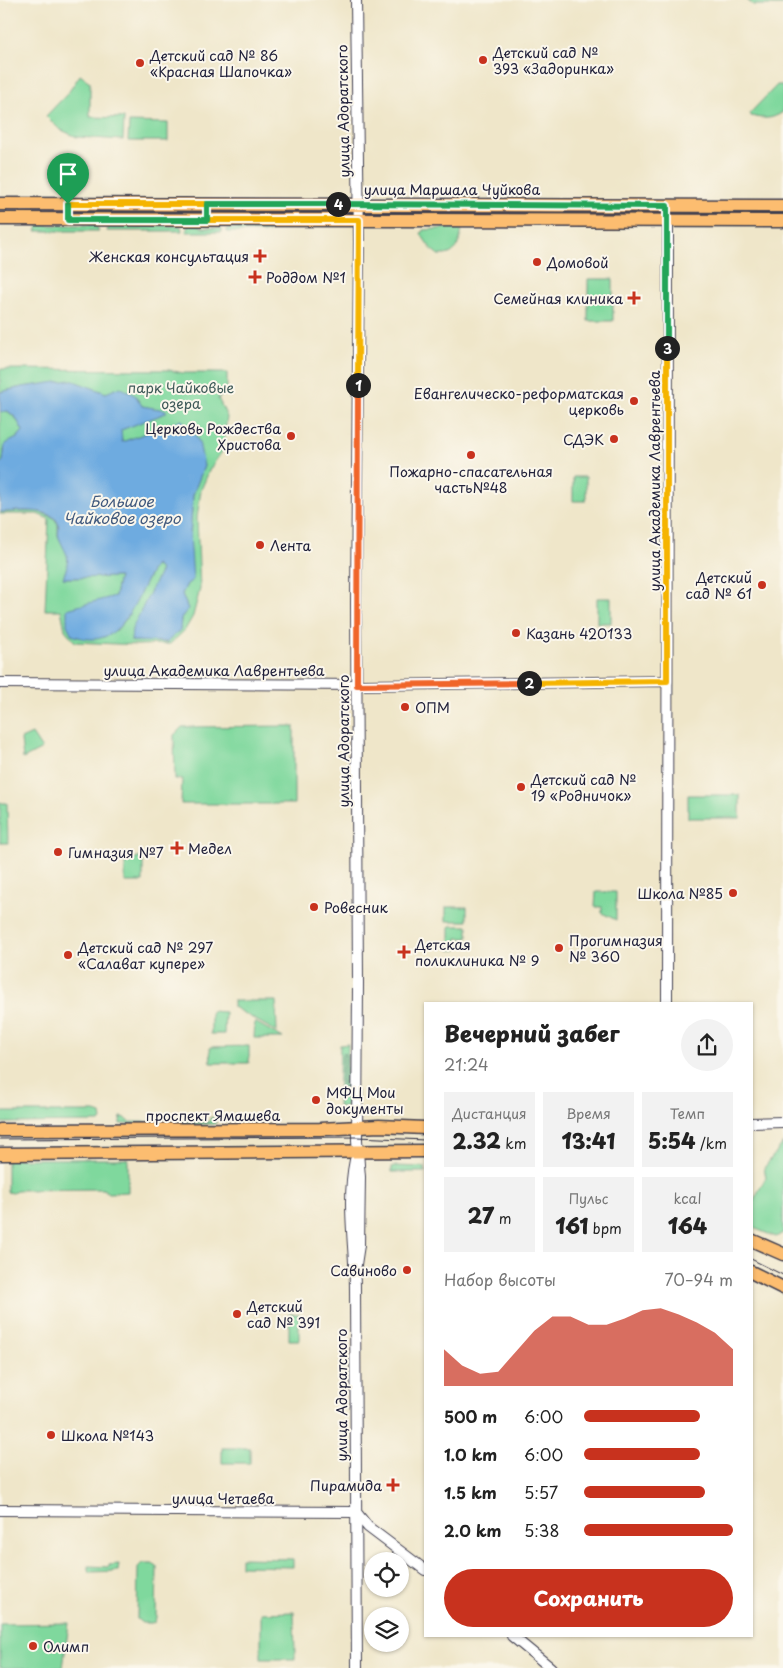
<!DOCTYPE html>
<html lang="ru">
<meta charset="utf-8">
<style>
:root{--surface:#fff;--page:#f2f2f2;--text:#222;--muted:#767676;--accent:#c8321e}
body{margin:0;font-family:"Playpen Sans",sans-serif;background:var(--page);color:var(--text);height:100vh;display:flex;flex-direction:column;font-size:19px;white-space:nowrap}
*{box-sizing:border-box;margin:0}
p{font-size:16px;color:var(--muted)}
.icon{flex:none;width:28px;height:28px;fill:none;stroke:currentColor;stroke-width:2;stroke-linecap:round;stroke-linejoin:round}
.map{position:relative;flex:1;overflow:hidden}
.panel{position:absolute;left:424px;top:1002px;width:329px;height:635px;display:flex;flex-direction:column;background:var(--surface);border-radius:0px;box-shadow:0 1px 4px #0004}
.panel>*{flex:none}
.tools{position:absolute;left:364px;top:1552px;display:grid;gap:10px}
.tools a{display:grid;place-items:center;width:45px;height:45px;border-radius:50%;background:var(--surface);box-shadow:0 1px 4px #0004;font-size:25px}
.pin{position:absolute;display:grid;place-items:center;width:42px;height:42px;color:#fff;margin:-51px -21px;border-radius:50% 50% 50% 0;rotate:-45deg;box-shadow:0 0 5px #0007}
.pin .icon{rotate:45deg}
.km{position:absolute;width:25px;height:25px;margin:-12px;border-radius:50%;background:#222;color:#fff;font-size:14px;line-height:25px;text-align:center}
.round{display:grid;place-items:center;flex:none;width:52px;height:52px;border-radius:26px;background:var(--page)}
.summary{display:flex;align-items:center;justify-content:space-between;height:85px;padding:0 20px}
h1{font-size:22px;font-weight:800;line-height:38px}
.metrics{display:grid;grid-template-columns:repeat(3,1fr);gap:8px;height:85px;padding:5px 20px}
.metrics div{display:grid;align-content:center;border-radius:0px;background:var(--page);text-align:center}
.metrics b{font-size:21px;font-weight:800}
.metrics small{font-size:14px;font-weight:400}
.metrics p{font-size:14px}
.chart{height:140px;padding:10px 20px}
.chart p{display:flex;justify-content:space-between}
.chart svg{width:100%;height:90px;margin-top:5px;fill:var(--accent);opacity:.7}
.cta{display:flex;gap:10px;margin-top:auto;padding:10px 20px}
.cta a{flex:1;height:58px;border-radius:30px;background:var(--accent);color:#fff;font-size:20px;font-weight:800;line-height:58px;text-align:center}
ul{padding:0 20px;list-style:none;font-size:16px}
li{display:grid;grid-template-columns:80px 60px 1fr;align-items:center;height:38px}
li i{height:12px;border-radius:6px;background:var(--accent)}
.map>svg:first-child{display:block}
.green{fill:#7fd89d;stroke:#507d6c}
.forest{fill:#67b884;stroke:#446d60}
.water{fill:#6eabe0;stroke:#48668e}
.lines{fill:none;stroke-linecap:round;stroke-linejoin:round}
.minor-casing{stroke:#413f50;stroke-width:12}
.major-casing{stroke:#413f50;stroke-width:15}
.minor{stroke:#fff;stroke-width:10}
.major{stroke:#fcbd6f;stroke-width:12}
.tram{stroke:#22223b;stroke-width:1}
.split-1-casing{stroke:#fff;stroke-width:10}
.split-2-casing{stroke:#fff;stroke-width:10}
.split-3-casing{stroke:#fff;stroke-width:10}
.split-4-casing{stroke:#fff;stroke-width:10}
.split-5-casing{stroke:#fff;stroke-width:10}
.split-1{stroke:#f5b400;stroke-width:6}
.split-2{stroke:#f0652b;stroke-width:6}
.split-3{stroke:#f5b400;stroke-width:6}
.split-4{stroke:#22a559;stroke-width:6}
.split-5{stroke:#22a559;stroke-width:6}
.poi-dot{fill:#c8321e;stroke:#fbf7ec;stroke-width:2}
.labels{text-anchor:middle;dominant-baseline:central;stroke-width:4;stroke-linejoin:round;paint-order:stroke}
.poi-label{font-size:14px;fill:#22223b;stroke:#fbf7ec;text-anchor:start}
.street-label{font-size:14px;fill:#22223b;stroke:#fbf7ec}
.park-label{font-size:14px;fill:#3e5958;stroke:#fbf7ec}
.water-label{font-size:15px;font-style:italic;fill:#40597d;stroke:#fbf7ec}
</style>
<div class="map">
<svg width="783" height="1668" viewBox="0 0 783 1668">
<rect width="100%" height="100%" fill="#fbf7ec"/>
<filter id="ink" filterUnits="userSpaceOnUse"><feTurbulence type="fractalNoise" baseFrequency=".02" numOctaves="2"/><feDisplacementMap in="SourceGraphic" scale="10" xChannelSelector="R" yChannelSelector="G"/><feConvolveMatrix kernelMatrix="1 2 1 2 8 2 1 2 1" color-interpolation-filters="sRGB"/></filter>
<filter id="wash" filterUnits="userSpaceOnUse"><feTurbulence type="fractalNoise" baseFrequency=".0096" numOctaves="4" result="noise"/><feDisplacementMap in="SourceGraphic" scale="20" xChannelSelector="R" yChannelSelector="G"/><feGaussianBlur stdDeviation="1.12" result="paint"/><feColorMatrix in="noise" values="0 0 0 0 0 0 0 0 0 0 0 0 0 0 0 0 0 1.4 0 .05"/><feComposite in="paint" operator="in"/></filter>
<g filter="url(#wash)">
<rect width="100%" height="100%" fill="#efe6c9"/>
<!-- green -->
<path class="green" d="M747,0H783V5H753Z
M80,75L90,82V117L124,118L123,140L77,137L59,129L46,116L68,93Z
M777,85H783V112C771,120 764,119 751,116L750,113Z
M129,122L168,123V141H128Z
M213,209L344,210V211L342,215L214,214Z
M659,209V215H369L367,212V210Z
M72,210H202L203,212L202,214H71Z
M783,210V215H678L677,211Z
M195,224L203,228H222V232H186L188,225Z
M39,225H96L99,231H36Z
M109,225L181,226L182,231H107Z
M241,227H268L269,232H227V229L237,228Z
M448,228L462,229C460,241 457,255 443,255C439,255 439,256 436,253C430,249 425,240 421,234L423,230Z
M588,279H613V321H588Z
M0,369L169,370L183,373H227V393L218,398L227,417L223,450L210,469L201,490L197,518L200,589L193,616L185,630L170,644L137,645L75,642L65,630L61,610H45L49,519L37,514H0V512L36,511L53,517L58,524V536L66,549L69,562L63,578L119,577L115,596L116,631L126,619L155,565L161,570L131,641L167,642L180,630L181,618L188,609L182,594L187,584L193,494L204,466L182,420L122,442L120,430L165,413L166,411L142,406L136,396L106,393L71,381L22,387L0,392Z
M7,411L16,418L23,431L17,438L4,449L3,461L0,464V412Z
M573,477H586V501H573Z
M597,598H611V623H597Z
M294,726V804H181L182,779H175L174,735L182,727Z
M32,734L42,749L23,759L21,739Z
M688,795H740V818H688Z
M0,803H7L8,843H0Z
M125,858H143V882H125Z
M596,892H616V920L602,913V907H595Z
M446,907H467V921H446Z
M450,926H468V938H457V950H450Z
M233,1001H276L277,1032L233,1007Z
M211,1011L225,1012L224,1034H211Z
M255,1022L283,1038H254Z
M348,1044L347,1106L338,1107L340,1045Z
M249,1046V1063H211L210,1047Z
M0,1112H95L101,1114L102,1120L99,1122L0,1123Z
M121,1117L125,1118L130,1122H209L211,1117L215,1119L216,1123L213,1124H120V1121Z
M783,1143V1233L776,1237L751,1227V1205L766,1177L764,1168Z
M7,1159H128V1192L108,1193L103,1189L17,1190L13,1193L7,1192Z
M394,1166L425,1167V1172H392V1167Z
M289,1314H299V1340H289Z
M222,1448H250V1463H222Z
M241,1558L293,1559V1567L241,1566Z
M142,1563H153L157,1567L156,1617L155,1622L151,1623H142L137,1619L138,1567Z
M119,1564L118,1571L89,1572V1566L109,1567V1565Z
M294,1612L295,1659H261V1613Z
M69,1623L63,1668H0V1624Z"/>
<!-- forest -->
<path class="forest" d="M344,1053L346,1056L345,1096L343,1099L341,1096L342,1056Z"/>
<!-- water -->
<path class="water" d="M71,380L106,393L120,387L136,396L142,406L166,410V413L121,430L122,442L182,420L194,433L199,442L204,466L193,495L190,535L193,580L187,584L182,594L188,609L181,618L180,630L167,642L131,641L132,629L161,570L155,565C135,596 124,655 72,635L67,625V609L115,596L119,577L63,578C71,556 68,558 59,538C57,533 60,528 58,523C51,506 14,512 0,512V464L3,461L5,444L17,438L23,431L16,418L8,411L0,412V392L22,387Z"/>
</g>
<g filter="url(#ink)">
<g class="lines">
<!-- minor casing -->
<g class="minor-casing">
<path id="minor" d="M0,683L365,685L667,681
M667,1004L668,221
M751,1123L783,1122
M355,1160C346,1202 355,1247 355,1290L357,1668
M355,1271L359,1245L360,1177L357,1140L358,983L356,603L359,242L356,0
M0,1510L356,1512L368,1527L425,1570
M512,1636L551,1668"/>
</g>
<!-- major casing -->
<g class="major-casing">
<path id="major" d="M0,204L783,206
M0,219L783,221
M0,1130L320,1129L379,1126L425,1128
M0,1154L425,1151
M751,1240L783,1254
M751,1272L783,1288"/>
</g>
<!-- minor -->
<use href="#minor" class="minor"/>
<!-- major -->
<use href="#major" class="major"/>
<!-- tram -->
<path class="tram" d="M0,1139L357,1137L425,1140
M751,1259L783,1275"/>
</g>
</g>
<g class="lines" filter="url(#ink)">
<!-- split-1 casing -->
<g class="split-1-casing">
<path id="split-1" d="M68,204H207V220H359L358,385"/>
</g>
<!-- split-2 casing -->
<g class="split-2-casing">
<path id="split-2" d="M358,385L357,685L529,683"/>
</g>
<!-- split-3 casing -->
<g class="split-3-casing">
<path id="split-3" d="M529,683L667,681V348"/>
</g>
<!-- split-4 casing -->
<g class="split-4-casing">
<path id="split-4" d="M338,204L667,206V348"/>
</g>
<!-- split-5 casing -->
<g class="split-5-casing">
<path id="split-5" d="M68,204V220H207V204H338"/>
</g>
<!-- split-1 -->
<use href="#split-1" class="split-1"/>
<!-- split-2 -->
<use href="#split-2" class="split-2"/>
<!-- split-3 -->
<use href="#split-3" class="split-3"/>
<!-- split-4 -->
<use href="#split-4" class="split-4"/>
<!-- split-5 -->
<use href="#split-5" class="split-5"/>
</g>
<!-- markers -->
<g class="poi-dot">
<circle cx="483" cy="60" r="5"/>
<circle cx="140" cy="63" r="5"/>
<path d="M257.5 248.5h5v5h5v5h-5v5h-5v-5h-5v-5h5z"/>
<circle cx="537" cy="262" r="5"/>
<path d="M252.5 269.5h5v5h5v5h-5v5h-5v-5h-5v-5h5z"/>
<path d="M631.5 290.5h5v5h5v5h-5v5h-5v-5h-5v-5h5z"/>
<circle cx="634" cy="401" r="5"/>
<circle cx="291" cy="436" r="5"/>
<circle cx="614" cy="439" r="5"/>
<circle cx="471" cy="455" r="5"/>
<circle cx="260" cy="545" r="5"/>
<circle cx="762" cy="585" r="5"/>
<circle cx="516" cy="633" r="5"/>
<circle cx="405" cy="707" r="5"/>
<circle cx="521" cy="787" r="5"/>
<path d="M174.5 840.5h5v5h5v5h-5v5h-5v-5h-5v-5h5z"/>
<circle cx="58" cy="852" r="5"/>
<circle cx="733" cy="893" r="5"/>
<circle cx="314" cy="907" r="5"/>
<circle cx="559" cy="948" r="5"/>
<path d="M401.5 944.5h5v5h5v5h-5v5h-5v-5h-5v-5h5z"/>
<circle cx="68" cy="955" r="5"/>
<circle cx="316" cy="1100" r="5"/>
<circle cx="407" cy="1270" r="5"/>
<circle cx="237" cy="1314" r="5"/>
<circle cx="51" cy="1435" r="5"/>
<path d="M390.5 1477.5h5v5h5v5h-5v5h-5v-5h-5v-5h5z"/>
<circle cx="33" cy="1646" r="5"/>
</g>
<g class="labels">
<!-- poi labels -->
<g class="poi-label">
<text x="493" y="52">Детский сад №<tspan x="493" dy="16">393 «Задоринка»</tspan></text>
<text x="150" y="55">Детский сад № 86<tspan x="150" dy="16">«Красная Шапочка»</tspan></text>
<text x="249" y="256" text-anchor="end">Женская консультация</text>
<text x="547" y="262">Домовой</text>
<text x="266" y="277">Роддом №1</text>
<text x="623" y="298" text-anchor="end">Семейная клиника</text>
<text x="624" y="393" text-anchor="end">Евангелическо-реформатская<tspan x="624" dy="16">церковь</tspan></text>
<text x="281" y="428" text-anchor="end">Церковь Рождества<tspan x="281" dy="16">Христова</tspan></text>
<text x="604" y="439" text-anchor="end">СДЭК</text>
<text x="471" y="471" text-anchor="middle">Пожарно-спасательная<tspan x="471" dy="16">часть№48</tspan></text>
<text x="270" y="545">Лента</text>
<text x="752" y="577" text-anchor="end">Детский<tspan x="752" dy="16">сад № 61</tspan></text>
<text x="526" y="633">Казань 420133</text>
<text x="415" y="707">ОПМ</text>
<text x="531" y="779">Детский сад №<tspan x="531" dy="16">19 «Родничок»</tspan></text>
<text x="188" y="848">Медел</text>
<text x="68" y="852">Гимназия №7</text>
<text x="723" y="893" text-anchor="end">Школа №85</text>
<text x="324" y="907">Ровесник</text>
<text x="569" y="940">Прогимназия<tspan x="569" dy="16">№ 360</tspan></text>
<text x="415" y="944">Детская<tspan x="415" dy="16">поликлиника № 9</tspan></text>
<text x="78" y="947">Детский сад № 297<tspan x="78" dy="16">«Салават купере»</tspan></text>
<text x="326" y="1092">МФЦ Мои<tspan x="326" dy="16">документы</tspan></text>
<text x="397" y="1270" text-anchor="end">Савиново</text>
<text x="247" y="1306">Детский<tspan x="247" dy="16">сад № 391</tspan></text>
<text x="61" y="1435">Школа №143</text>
<text x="382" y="1485" text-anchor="end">Пирамида</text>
<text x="43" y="1646">Олимп</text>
</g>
<!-- street labels -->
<g class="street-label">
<text transform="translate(343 111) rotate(-91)">улица Адоратского</text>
<text x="452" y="189">улица Маршала Чуйкова</text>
<text transform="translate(654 481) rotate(-90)">улица Академика Лаврентьева</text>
<text x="214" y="670">улица Академика Лаврентьева</text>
<text transform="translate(343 741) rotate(-90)">улица Адоратского</text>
<text x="213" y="1115">проспект Ямашева</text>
<text transform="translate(341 1395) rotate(-90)">улица Адоратского</text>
<text x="223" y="1498">улица Четаева</text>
</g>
<!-- park labels -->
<g class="park-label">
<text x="181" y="387">парк Чайковые<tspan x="181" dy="16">озера</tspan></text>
</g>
<!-- water labels -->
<g class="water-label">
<text x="122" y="500">Большое<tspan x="122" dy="17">Чайковое озеро</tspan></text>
</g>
</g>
</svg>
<div class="tools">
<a><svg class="icon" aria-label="locate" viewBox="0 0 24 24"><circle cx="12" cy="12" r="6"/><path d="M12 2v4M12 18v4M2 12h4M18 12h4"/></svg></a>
<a><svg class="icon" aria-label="layers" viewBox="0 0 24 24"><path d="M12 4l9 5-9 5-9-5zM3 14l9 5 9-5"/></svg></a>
</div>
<div class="pin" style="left:68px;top:204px;background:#1e9e55"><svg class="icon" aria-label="arrive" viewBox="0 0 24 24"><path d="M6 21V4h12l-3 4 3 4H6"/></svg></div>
<b class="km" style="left:358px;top:385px">1</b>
<b class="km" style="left:529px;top:683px">2</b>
<b class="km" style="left:667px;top:348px">3</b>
<b class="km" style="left:338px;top:204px">4</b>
<section class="panel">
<div class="summary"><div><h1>Вечерний забег</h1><p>21:24</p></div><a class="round"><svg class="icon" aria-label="share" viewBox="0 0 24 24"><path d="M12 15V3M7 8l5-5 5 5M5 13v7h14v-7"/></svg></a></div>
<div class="metrics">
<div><p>Дистанция</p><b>2.32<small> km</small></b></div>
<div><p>Время</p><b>13:41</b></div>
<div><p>Темп</p><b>5:54<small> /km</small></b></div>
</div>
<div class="metrics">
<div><b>27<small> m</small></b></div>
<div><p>Пульс</p><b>161<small> bpm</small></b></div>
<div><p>kcal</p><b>164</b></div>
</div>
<div class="chart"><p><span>Набор высоты</span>70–94 m</p>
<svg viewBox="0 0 160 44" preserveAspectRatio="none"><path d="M0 44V26L10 34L20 38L30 37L40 27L50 17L60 10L70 10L80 14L90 14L100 11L110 7L120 6L130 9L140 13L150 18L160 26V44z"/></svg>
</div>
<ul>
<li><b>500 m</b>6:00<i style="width:78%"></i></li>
<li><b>1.0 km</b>6:00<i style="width:78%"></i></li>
<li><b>1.5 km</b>5:57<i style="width:81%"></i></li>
<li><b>2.0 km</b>5:38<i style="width:100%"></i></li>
</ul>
<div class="cta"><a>Сохранить</a></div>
</section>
</div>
